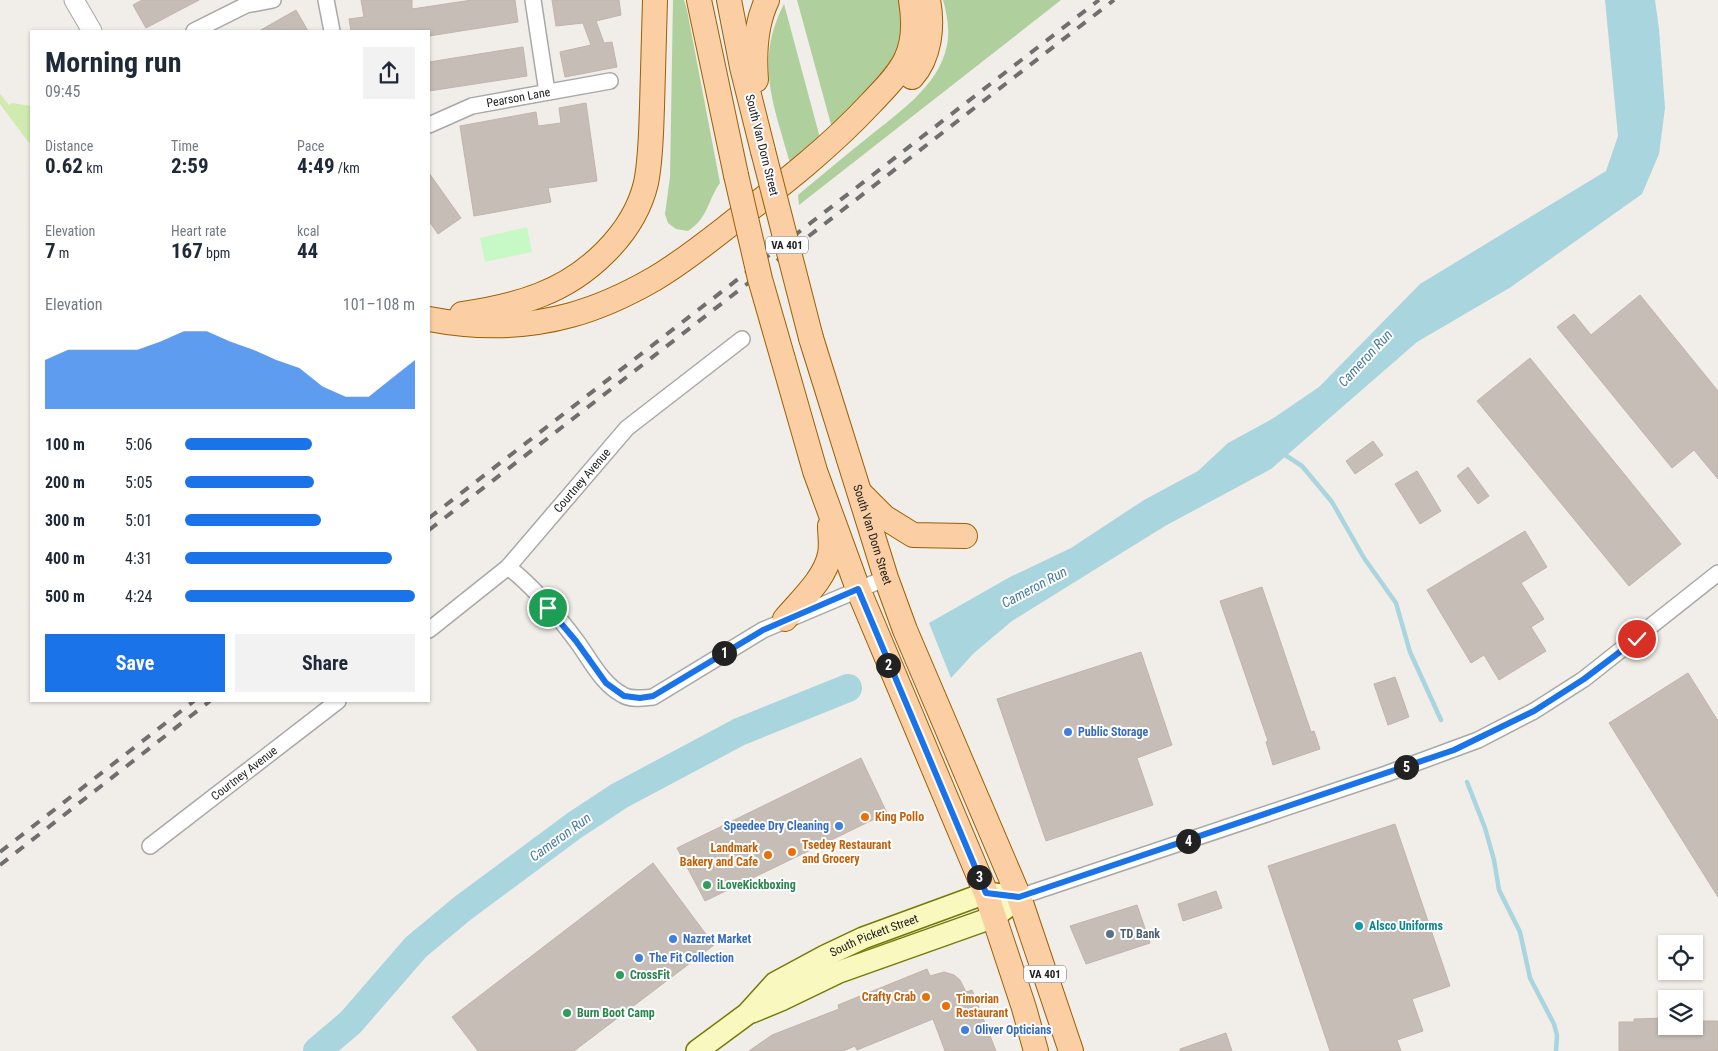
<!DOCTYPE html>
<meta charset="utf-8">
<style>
:root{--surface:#fff;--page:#f2f2f3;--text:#1f2937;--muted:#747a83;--accent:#1a73e8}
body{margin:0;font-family:"Roboto Condensed",sans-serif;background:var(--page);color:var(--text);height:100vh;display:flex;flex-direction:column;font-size:19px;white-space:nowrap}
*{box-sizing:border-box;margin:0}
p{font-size:16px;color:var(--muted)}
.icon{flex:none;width:28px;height:28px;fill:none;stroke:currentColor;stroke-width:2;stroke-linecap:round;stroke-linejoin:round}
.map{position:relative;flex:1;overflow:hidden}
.panel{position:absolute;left:30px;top:30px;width:400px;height:672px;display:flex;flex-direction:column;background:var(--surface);border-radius:0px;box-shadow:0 1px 4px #0004}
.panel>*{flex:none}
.controls{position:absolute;left:1658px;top:935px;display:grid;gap:10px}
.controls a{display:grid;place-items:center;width:45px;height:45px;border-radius:0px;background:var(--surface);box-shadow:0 1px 4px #0004;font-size:25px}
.pin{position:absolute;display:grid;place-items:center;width:42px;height:42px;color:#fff;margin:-21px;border:2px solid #fff;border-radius:50%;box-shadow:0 1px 5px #0007}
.km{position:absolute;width:25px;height:25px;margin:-12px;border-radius:50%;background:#222;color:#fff;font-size:14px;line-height:25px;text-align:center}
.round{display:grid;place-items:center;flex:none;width:52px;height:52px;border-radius:0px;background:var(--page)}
.overview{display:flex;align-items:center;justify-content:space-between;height:85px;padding:0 15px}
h1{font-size:28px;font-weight:700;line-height:38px}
.figures{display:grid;grid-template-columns:repeat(3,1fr);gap:8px;height:85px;padding:5px 15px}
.figures div{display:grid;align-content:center}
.figures b{font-size:21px;font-weight:700}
.figures small{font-size:14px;font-weight:400}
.figures p{font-size:14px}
.chart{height:140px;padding:10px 15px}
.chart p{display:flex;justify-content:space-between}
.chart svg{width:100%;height:90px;margin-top:5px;fill:var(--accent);opacity:.7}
.cta{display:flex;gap:10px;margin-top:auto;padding:10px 15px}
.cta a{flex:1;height:58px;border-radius:0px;background:var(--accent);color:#fff;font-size:20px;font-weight:700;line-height:58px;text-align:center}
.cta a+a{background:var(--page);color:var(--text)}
ul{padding:0 15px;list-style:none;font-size:16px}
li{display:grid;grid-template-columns:80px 60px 1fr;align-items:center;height:38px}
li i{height:12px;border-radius:6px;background:var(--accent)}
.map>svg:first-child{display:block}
.grass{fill:#d0eaaf}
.forest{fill:#afd09d}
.park{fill:#c7f9c7}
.water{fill:#a9d5de}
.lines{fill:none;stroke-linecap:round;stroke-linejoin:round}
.stream{stroke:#a9d5de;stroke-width:4.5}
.river{stroke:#a9d5de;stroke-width:28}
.building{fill:#c6bdb7;stroke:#c3b3aa}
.minor-casing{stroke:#a8a8a8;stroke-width:18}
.tertiary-casing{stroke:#a8a8a8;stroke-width:21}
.secondary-casing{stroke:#757a06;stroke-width:24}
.primary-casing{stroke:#9c5f01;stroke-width:26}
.minor{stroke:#fff;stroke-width:15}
.tertiary{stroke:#fff;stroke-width:19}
.secondary{stroke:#f9f8be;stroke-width:21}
.primary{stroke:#fbcfa3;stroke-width:24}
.rail{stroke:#6f6f6f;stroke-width:4;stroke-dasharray:10 10;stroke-linecap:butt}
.primary-bridge-casing{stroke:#9c5f01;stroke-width:26;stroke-linecap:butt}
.primary-bridge{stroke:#fbcfa3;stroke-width:24}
.route-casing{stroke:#fff;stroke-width:10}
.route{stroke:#1a73e8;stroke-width:6}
.shop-dot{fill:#3f7fe0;stroke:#fff;stroke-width:2}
.food-dot{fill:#e8710a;stroke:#fff;stroke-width:2}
.leisure-dot{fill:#2e9e5b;stroke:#fff;stroke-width:2}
.culture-dot{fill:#0f9aa8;stroke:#fff;stroke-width:2}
.service-dot{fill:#5c6f8a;stroke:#fff;stroke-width:2}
.labels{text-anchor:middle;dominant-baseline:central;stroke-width:4;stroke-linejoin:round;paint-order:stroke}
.shield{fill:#fff;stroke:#646464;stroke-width:1}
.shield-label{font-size:11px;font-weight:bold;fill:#212121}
.street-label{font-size:12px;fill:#212121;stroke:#fff}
.shop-label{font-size:12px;font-weight:bold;fill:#366cbe;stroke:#fff;text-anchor:start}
.food-label{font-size:12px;font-weight:bold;fill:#c56008;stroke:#fff;text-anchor:start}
.leisure-label{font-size:12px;font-weight:bold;fill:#27864d;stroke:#fff;text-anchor:start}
.culture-label{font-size:12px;font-weight:bold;fill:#0d838f;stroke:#fff;text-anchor:start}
.service-label{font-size:12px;font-weight:bold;fill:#4e5e75;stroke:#fff;text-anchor:start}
.water-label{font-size:14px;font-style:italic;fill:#477aa1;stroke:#fff}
</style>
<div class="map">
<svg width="1718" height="1051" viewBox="0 0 1718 1051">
<rect width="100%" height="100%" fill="#f1ede8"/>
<!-- grass -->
<path class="grass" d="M0,94L9,105L12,103L31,106V142L29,143L0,104Z"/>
<!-- forest -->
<path class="forest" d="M673,0H684L687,10L720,183C707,201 709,217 688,231L676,229L668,223L665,214L670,177Z
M797,0H902L904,38L893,64L832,128Z
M943,0H1061L799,205L798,195C821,176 843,157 866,139C896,114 939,87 947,45C950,31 947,14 943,0Z
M784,4L820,138L790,163C774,105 754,62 784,4Z"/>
<!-- park -->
<path class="park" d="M527,227L532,252L485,262L480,238Z"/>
<!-- water -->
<path class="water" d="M1605,0H1655L1659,29L1665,108L1659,154L1642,194L1511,287L1417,342L1271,469L1165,526L1012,621L974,653L951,678L929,623L1010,577L1071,548L1144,500L1198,471L1228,443L1272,419L1319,387L1420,284L1606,171L1618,136Z"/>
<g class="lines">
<!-- stream -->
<path class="stream" d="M1282,453L1302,466L1332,502L1364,558L1396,603L1410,652L1441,720
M1467,782L1485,828L1494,860L1499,890L1520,932L1530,978L1554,1024L1557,1035L1556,1051"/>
<!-- river -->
<path class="river" d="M317,1051L351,1022L416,947L463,908L575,825L619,796L739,732L848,688"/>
</g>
<!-- building -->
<path class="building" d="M142,0H199L146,28L133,5Z
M361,0H412V9L472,0H515L518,22L429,36V31H351L349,19L364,17Z
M552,0H619L621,15L596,21L604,43L612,42L617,67L565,77L560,52L591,45L583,23L556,26Z
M296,10L308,31H259Z
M523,47L527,76L429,91V62Z
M586,103L597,181L548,188L551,202L474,216L460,126L536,112L538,126L561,123L559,108Z
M429,173L461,218L438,234L429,221Z
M1640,295L1718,391V479L1694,450L1672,468L1557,327L1574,314L1591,335Z
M1530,358L1681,544L1629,586L1477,401Z
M1373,441L1383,455L1355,474L1346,461Z
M1468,467L1489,496L1478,504L1457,476Z
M1417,471L1441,511L1420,524L1395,484Z
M1525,531L1547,567L1521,583L1544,619L1531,627L1546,651L1499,680L1484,655L1471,663L1427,590Z
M1262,587L1311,732L1314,731L1320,749L1273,765L1266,742L1268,741L1220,601Z
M1141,652L1172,745L1137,758L1153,805L1046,841L997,699Z
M1688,673L1718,721V897L1609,723Z
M1395,677L1409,717L1388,725L1374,684Z
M861,758L887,813L705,901L677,848Z
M1395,824L1450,986L1412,999L1423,1031L1397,1040L1401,1051H1330L1268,866Z
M653,863L714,945L574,1051H478L452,1017Z
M1216,891L1222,908L1183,921L1178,904Z
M1137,905L1150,943L1086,964L1070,926Z
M927,969L930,976L944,972L954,975L960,980L966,992L972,990L996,1051H945L933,1019L857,1050L855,1046L843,1051H749L772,1035L839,1009L838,1005Z
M1666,1018V1026H1694V1021H1718V1051H1619V1022H1634V1019Z
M1226,1033L1232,1051H1180V1049Z"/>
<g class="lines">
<!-- minor casing -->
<g class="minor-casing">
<g id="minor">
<path d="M326,0L332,31"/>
<path d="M533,0L547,92"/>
<path d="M194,31L246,5L273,0"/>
<path id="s1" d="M429,125L472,106L610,81"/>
<path d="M508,567C534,587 558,616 578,643C591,661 602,684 623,695C631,700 643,698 653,697L763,630L886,578"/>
<path id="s2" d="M429,630L508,567L627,428L742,339"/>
<path id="s3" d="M150,846L338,701"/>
<path d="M1019,897L1386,774L1478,740L1534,711L1584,679L1718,573"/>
</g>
</g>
<!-- tertiary casing -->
<g class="tertiary-casing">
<path id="tertiary" d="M74,0L92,31"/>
</g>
<!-- secondary casing -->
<g class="secondary-casing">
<g id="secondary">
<path d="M752,1012L781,1000L839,972L994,917L1007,907"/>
<path id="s4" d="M697,1051L747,1014L775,983L825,956L863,938L986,893L1019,897"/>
</g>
</g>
<!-- primary casing -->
<g class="primary-casing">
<g id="primary">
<path d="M699,0L736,175"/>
<path d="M729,0L742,67L763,151"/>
<path d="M912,77C930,57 933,26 928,0"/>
<path d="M756,80C754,53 755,25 767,0"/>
<path d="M462,314C489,310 515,305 540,295C587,277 634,234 646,183C651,158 651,132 652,107C653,71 654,36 655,0"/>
<path d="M429,319C476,328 524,328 571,315C600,307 628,294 654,279C683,262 710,240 737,219C784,183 830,147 871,103C883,90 898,76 906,59C915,41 914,19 911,0"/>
<path id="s5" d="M811,338L886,578L905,630L1019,897L1071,1051"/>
<path d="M783,359L815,471L858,589L986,893L1024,1008L1036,1051"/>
<path d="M861,494L884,517L913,535L965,536"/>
<path d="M785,619C801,600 825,579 830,554C832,545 830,535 830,526"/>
</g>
</g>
<!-- minor -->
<use href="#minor" class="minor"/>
<!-- tertiary -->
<use href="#tertiary" class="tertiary"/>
<!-- secondary -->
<use href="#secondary" class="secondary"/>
<!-- primary -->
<use href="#primary" class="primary"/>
<!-- rail -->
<path class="rail" d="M429,518L1099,0
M429,530L1114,0
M0,852L194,701
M0,865L210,701"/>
<!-- primary-bridge casing -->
<g class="primary-bridge-casing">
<path id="primary-bridge" d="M763,151L811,338
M736,175L760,279L783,359"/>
</g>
<!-- primary-bridge -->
<use href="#primary-bridge" class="primary-bridge"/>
</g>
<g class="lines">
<!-- route casing -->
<g class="route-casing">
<path id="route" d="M548,608L576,641L606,683L624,696L640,698L653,696L763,630L858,589L986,893L1019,897L1454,750L1534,711L1584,679L1637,639"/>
</g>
<!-- route -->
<use href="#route" class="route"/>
</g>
<!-- markers -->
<g class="shop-dot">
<circle cx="1068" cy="732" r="5"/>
<circle cx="839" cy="826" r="5"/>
<circle cx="673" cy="939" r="5"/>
<circle cx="639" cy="958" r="5"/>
<circle cx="965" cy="1030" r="5"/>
</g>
<g class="food-dot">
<circle cx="865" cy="817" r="5"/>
<circle cx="792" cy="852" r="5"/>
<circle cx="768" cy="855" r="5"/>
<circle cx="926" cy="997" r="5"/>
<circle cx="946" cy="1006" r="5"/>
</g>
<g class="leisure-dot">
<circle cx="707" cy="885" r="5"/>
<circle cx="620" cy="975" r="5"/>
<circle cx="567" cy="1013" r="5"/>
</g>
<circle class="culture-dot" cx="1359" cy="926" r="5"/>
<circle class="service-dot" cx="1110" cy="934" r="5"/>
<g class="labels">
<!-- shield labels -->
<g class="shield">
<rect x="766" y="236.5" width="42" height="17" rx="4"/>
<rect x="1024" y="965.5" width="42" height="17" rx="4"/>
</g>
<g class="shield-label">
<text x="787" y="245">VA 401</text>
<text x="1045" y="974">VA 401</text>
</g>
<!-- street labels -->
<g class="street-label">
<text stroke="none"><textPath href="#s1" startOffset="94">Pearson Lane</textPath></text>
<text transform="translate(762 145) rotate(76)">South Van Dorn Street</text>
<text stroke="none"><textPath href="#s2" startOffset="215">Courtney Avenue</textPath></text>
<text stroke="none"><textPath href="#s5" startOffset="206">South Van Dorn Street</textPath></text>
<text stroke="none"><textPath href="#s3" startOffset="119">Courtney Avenue</textPath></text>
<text stroke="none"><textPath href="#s4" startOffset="214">South Pickett Street</textPath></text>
</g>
<!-- shop labels -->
<g class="shop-label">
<text x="1078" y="732">Public Storage</text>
<text x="829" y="826" text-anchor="end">Speedee Dry Cleaning</text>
<text x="683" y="939">Nazret Market</text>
<text x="649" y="958">The Fit Collection</text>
<text x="975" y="1030">Oliver Opticians</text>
</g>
<!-- food labels -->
<g class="food-label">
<text x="875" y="817">King Pollo</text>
<text x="802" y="845">Tsedey Restaurant<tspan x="802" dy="14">and Grocery</tspan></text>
<text x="758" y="848" text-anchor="end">Landmark<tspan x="758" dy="14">Bakery and Cafe</tspan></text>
<text x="916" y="997" text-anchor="end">Crafty Crab</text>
<text x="956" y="999">Timorian<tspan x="956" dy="14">Restaurant</tspan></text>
</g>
<!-- leisure labels -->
<g class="leisure-label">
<text x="717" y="885">iLoveKickboxing</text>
<text x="630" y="975">CrossFit</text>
<text x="577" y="1013">Burn Boot Camp</text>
</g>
<!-- culture labels -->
<g class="culture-label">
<text x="1369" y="926">Alsco Uniforms</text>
</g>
<!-- service labels -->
<g class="service-label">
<text x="1120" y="934">TD Bank</text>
</g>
<!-- water labels -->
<g class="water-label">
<text transform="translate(1365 358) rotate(-47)">Cameron Run</text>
<text transform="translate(1034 587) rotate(-28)">Cameron Run</text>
<text transform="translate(560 837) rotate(-36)">Cameron Run</text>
</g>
</g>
</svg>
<div class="controls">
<a><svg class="icon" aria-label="locate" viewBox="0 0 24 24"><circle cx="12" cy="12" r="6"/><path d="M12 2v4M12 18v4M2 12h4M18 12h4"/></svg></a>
<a><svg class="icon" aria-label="layers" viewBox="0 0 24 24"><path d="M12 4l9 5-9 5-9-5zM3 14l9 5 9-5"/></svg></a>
</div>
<div class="pin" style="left:548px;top:608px;background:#1e9e55"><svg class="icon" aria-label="arrive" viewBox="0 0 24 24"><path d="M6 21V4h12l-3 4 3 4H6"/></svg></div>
<div class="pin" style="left:1637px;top:639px;background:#d93025"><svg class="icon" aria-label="check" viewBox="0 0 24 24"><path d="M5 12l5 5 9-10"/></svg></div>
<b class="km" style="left:724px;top:653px">1</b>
<b class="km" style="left:888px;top:665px">2</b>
<b class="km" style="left:979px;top:877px">3</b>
<b class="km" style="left:1188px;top:841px">4</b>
<b class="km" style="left:1406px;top:767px">5</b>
<section class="panel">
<div class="overview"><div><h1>Morning run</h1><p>09:45</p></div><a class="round"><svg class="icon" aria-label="share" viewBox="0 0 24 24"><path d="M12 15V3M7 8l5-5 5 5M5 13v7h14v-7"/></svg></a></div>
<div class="figures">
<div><p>Distance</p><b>0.62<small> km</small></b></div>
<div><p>Time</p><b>2:59</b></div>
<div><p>Pace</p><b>4:49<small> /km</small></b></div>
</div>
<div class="figures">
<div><p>Elevation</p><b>7<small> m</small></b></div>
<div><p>Heart rate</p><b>167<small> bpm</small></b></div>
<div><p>kcal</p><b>44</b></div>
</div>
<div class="chart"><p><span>Elevation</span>101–108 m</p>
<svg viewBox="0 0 160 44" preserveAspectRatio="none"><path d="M0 44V20L10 15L20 15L30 15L40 15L50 11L60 6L70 6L80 11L90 15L100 20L110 24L120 33L130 38L140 38L150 29L160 20V44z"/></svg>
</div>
<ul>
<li><b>100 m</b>5:06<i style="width:55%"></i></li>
<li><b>200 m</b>5:05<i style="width:56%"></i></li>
<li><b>300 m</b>5:01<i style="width:59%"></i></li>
<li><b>400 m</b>4:31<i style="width:90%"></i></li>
<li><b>500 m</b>4:24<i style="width:100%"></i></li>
</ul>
<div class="cta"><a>Save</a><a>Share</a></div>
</section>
</div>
